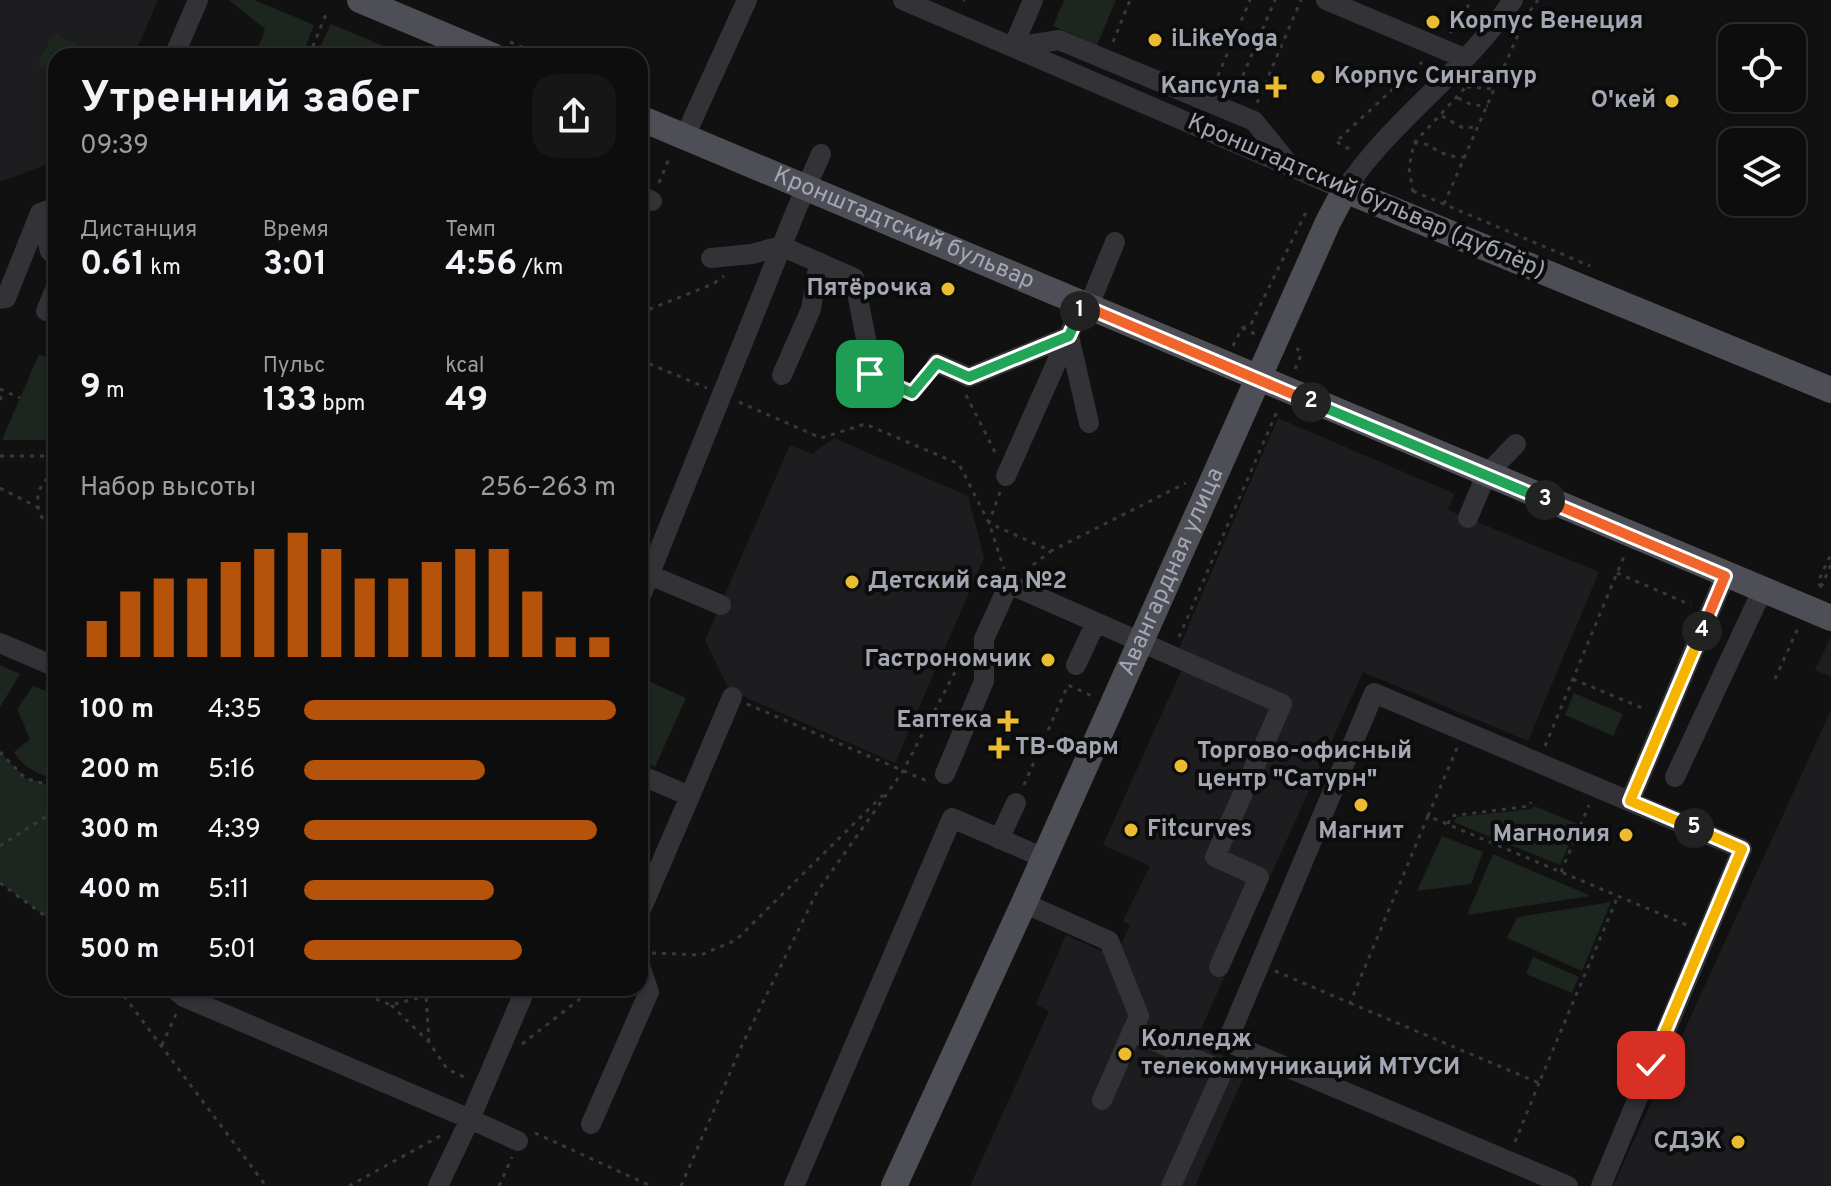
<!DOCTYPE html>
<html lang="ru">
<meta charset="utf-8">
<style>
:root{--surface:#0d0d0e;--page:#161617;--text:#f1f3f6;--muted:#9a9c9e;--line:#2d2d2e;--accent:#b45309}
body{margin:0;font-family:Overpass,sans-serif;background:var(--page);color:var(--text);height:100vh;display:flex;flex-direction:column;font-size:30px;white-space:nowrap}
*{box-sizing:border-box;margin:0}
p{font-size:26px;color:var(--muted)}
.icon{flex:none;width:44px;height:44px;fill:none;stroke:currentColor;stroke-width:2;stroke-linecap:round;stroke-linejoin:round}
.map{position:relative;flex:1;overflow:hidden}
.panel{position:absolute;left:48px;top:48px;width:600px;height:948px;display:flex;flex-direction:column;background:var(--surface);border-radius:24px;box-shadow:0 2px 6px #0004,0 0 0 2px var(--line)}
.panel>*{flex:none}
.buttons{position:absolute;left:1718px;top:24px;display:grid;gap:16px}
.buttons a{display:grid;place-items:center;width:88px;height:88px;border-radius:16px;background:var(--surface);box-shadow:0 2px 6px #0004,0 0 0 2px var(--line);font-size:40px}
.pin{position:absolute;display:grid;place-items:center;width:68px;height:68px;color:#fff;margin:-34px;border-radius:16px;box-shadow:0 4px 12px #0006}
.km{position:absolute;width:40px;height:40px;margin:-20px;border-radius:50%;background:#222;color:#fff;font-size:22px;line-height:40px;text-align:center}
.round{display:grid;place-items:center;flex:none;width:84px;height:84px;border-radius:24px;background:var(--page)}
.headline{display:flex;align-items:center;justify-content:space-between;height:136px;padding:0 32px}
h1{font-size:44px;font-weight:700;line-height:60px}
.metrics{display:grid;grid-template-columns:repeat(3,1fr);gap:12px;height:136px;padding:8px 32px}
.metrics div{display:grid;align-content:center}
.metrics b{font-size:34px;font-weight:700}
.metrics small{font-size:22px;font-weight:400}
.metrics p{font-size:22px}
.chart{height:224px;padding:16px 32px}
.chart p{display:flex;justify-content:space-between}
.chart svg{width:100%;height:144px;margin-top:8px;stroke:var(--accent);stroke-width:6}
ul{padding:0 32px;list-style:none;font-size:26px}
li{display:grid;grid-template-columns:128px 96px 1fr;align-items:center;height:60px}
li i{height:20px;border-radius:10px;background:var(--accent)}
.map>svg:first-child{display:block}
.built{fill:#1d1d1f}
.green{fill:#1d251f}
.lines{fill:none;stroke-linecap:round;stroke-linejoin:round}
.path{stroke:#38393e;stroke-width:3;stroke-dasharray:4 6;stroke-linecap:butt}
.minor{stroke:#323237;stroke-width:20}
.major{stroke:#4e4f56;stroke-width:26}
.split-1-casing{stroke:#fff;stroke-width:16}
.split-2-casing{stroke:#fff;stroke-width:16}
.split-3-casing{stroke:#fff;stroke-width:16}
.split-4-casing{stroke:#fff;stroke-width:16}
.split-5-casing{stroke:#fff;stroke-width:16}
.split-6-casing{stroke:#fff;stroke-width:16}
.split-1{stroke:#22a559;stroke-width:10}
.split-2{stroke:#f0652b;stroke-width:10}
.split-3{stroke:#22a559;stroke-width:10}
.split-4{stroke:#f0652b;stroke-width:10}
.split-5{stroke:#f5b400;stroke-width:10}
.split-6{stroke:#f5b400;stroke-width:10}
.poi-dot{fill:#ebbc31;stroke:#0c0c0d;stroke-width:3}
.labels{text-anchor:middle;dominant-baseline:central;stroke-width:8;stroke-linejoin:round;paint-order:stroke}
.poi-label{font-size:24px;font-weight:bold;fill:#a3a6b3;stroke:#0c0c0d;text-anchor:start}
.street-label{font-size:24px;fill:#a3a6b3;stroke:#0c0c0d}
</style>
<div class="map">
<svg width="1831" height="1186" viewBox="0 0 1831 1186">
<rect width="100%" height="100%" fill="#111112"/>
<!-- built -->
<path class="built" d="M0,0H158L134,56H56V161L0,182Z
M1278,418L1455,494L1448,510L1599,572L1528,741L1363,672L1195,1042L1248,1067L1195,1186H970L1049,1011L1036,1004L1066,935L1112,956L1117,953L1130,925L1123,921L1150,866L1103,845L1189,653L1179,648Z
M834,438L968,496L984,558L895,763L729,690L705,640L790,445L812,454Z
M1831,636V677L1815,670Z
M1831,710V1186H1613L1772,839Z"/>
<!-- green -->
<path class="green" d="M229,0H254L314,25L302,56H255L265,29Z
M1064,0H1116L1097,45L1053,26Z
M331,24L407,56H316Z
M54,33L101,56H56V75L37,65Z
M39,354L56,361V430L52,440H2Z
M0,665L20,674L0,707Z
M646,680L686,698L655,767L640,760V693Z
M33,686L56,695V780C37,773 25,769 14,752L30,739L17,709Z
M1574,693L1623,714L1613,736L1565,715Z
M0,752L25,778L56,787V924L0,883Z
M1534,806L1578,824L1560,865L1454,822L1457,817L1532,809Z
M1442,836L1483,852L1471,884L1417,891Z
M1493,854L1591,896L1467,915Z
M1611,902L1582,971L1507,938L1517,917Z
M1533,957L1579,977L1572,993L1526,974Z"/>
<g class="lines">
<!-- path -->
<path class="path" d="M963,1L964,0
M1524,19L1538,0
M1450,33L1472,0
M510,42L544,56
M1113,42L1130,0
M309,56L326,14
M1214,85L1250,0
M1467,87L1495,89
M1235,94L1275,0
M1458,98L1472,105L1488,106
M1257,103L1301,0
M1442,116L1463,128L1478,127
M1339,139L1422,62
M1337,142L1351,150
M1414,143C1432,143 1431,149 1445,154C1451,157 1459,157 1465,157
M659,183L670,156
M1413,191L1590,266
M1413,192L1409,168L1414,143L1478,74
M1444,204L1524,21
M640,233L645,220
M640,281L649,310L640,344
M640,313L713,284L724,276
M1242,328L1257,335
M1233,346L1242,328L1251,324L1305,214L1308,215
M50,359L56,344
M640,360L707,388
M869,360L870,374L912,393L925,377
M1295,369L1301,355L1297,348
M0,389L20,398
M966,395L995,452
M0,400L4,391
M739,402L821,438L865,424L959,464L989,523L1004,569
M0,456H56
M56,473C30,485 33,518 56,532
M0,488L37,507
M1000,492L989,523L1051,551L1186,483
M1025,571L1051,551
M1617,573L1691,605
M1821,587L1818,582L1831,554
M1821,587L1831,565
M1179,637L1278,409
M1573,679L1647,710
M1775,679L1798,628
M747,704L927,781
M1545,746L1625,554
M1457,748L1428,816L1689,926
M0,752L25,778L56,787
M1024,785L1068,685L1092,696
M1448,824L1451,816L1529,806L1531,802
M0,846L56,810
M1561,872L1589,805
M0,883L56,924
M652,953L701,955L736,940L885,793
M1275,971L1350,1003L1428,816
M118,988L266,1186
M348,988L391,1005L426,996
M1350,1003L1539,1083L1618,896
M391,1005L429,1042L447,1069L466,1078
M429,1042L426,996L430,988
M522,1044L594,988
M162,1045L177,1012
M535,1133L651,1186
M1515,1142L1539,1083
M349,1186L440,1136
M499,1186L512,1157
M681,1186L743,1043L817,892L903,771L966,651"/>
<!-- minor -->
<path class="minor" d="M903,0L1345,190C1392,119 1466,71 1513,0
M1326,0L1464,58
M1013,47L1059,40L1254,121L1288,163
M1013,47L1033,0
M174,56L198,0
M685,136L747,0
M640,196L652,201
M40,213L50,251L56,257
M711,258L752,254L781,246L854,278L867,344
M0,299L6,298L40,213L56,207
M1088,308L1115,242
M46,311L56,287
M937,363L969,377L1069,336L1089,423
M782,375L811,309L819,262
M1006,476L1082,305
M1468,518L1486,475L1516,444
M650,575L721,605
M640,598L797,208L821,154
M0,643L56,667
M1076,665L1096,622
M945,774L984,681V639L1009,584L1282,704L1215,857L1259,877L1219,967
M640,775L690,796L640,912
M1675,777L1762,591
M690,796L732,697
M1630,801L1725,576
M999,839L1016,803
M1024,903L1109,941L1139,1016L1102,1100
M173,988L184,997L470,1119L526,988
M1132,1031L1223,1071L1171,1186
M591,1124L649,992L640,966
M438,1186L470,1119L518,1141
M794,1186L952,818L1044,858
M1568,1186L1227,1042L1374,693L1742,849L1601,1186"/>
<!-- major -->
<g class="major">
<path d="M360,0L493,56"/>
<path id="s1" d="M640,118L1831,618"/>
<path id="s2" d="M894,1186L1024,903L1328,222L1345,190L1831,390"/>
</g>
</g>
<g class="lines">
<!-- split-1 casing -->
<g class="split-1-casing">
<path id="split-1" d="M870,374L912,393L937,363L969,377L1069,336L1080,311"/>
</g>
<!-- split-2 casing -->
<g class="split-2-casing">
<path id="split-2" d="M1080,311L1082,305L1311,402"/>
</g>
<!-- split-3 casing -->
<g class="split-3-casing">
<path id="split-3" d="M1311,402L1545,500"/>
</g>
<!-- split-4 casing -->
<g class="split-4-casing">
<path id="split-4" d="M1545,500L1725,576L1702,631"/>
</g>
<!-- split-5 casing -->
<g class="split-5-casing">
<path id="split-5" d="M1694,828L1630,801L1702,631"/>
</g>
<!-- split-6 casing -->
<g class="split-6-casing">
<path id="split-6" d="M1651,1065L1742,849L1694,828"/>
</g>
<!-- split-1 -->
<use href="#split-1" class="split-1"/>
<!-- split-2 -->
<use href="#split-2" class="split-2"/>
<!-- split-3 -->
<use href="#split-3" class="split-3"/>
<!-- split-4 -->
<use href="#split-4" class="split-4"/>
<!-- split-5 -->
<use href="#split-5" class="split-5"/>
<!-- split-6 -->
<use href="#split-6" class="split-6"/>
</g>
<!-- markers -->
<g class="poi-dot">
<circle cx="1433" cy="22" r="8"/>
<circle cx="1155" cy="40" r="8"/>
<circle cx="1318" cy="77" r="8"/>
<path d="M1272 75h8v8h8v8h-8v8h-8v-8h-8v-8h8z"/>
<circle cx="1672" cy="101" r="8"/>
<circle cx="948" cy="289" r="8"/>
<circle cx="852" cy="582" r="8"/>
<circle cx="1048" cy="660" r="8"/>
<path d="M1004 709h8v8h8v8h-8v8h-8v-8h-8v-8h8z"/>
<path d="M995 736h8v8h8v8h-8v8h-8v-8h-8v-8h8z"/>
<circle cx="1181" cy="766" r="8"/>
<circle cx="1361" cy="805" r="8"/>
<circle cx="1131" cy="830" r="8"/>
<circle cx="1626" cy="835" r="8"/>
<circle cx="1125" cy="1054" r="8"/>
<circle cx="1738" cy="1142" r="8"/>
</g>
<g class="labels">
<!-- poi labels -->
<g class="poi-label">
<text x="1449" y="22">Корпус Венеция</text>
<text x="1171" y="40">iLikeYoga</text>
<text x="1334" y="77">Корпус Сингапур</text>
<text x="1260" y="87" text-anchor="end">Капсула</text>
<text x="1656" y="101" text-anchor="end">О'кей</text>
<text x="932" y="289" text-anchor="end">Пятёрочка</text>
<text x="868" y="582">Детский сад №2</text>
<text x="1032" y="660" text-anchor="end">Гастрономчик</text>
<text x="992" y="721" text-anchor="end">Еаптека</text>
<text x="1015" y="748">ТВ-Фарм</text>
<text x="1197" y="752">Торгово-офисный<tspan x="1197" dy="28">центр "Сатурн"</tspan></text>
<text x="1147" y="830">Fitcurves</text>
<text x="1361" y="832" text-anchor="middle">Магнит</text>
<text x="1610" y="835" text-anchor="end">Магнолия</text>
<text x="1141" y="1040">Колледж<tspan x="1141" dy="28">телекоммуникаций МТУСИ</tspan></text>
<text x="1722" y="1142" text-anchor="end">СДЭК</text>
</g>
<!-- street labels -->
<g class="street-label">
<text transform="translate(1366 197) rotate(23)">Кронштадтский бульвар (дублёр)</text>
<text stroke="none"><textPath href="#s1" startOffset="286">Кронштадтский бульвар</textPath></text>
<text stroke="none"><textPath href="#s2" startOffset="674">Авангардная улица</textPath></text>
</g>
</g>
</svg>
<div class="buttons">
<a><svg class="icon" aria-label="locate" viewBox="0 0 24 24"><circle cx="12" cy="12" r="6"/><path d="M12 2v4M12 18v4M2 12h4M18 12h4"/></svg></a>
<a><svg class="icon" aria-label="layers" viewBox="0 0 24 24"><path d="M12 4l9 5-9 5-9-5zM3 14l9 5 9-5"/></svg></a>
</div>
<div class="pin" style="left:870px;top:374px;background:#1e9e55"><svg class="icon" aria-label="arrive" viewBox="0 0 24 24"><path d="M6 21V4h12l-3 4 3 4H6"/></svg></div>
<div class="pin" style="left:1651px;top:1065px;background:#d93025"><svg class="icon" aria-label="check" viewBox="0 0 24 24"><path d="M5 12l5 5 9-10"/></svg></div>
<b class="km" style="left:1080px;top:311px">1</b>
<b class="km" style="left:1311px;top:402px">2</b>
<b class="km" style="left:1545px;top:500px">3</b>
<b class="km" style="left:1702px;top:631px">4</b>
<b class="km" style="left:1694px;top:828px">5</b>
<section class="panel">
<div class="headline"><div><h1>Утренний забег</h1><p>09:39</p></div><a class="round"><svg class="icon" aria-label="share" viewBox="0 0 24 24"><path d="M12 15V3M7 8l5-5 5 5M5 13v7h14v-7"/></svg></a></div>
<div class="metrics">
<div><p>Дистанция</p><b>0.61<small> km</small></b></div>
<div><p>Время</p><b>3:01</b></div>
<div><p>Темп</p><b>4:56<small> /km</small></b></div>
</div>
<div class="metrics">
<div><b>9<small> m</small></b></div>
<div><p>Пульс</p><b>133<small> bpm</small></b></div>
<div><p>kcal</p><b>49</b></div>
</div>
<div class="chart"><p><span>Набор высоты</span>256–263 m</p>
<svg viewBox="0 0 160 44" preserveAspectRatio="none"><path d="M5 44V33M15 44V24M25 44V20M35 44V20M45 44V15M55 44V11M65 44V6M75 44V11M85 44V20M95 44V20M105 44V15M115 44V11M125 44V11M135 44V24M145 44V38M155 44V38"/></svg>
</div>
<ul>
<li><b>100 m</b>4:35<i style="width:100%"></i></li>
<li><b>200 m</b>5:16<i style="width:58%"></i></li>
<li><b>300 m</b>4:39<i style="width:94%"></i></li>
<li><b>400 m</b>5:11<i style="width:61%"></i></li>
<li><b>500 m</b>5:01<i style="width:70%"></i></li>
</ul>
</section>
</div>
